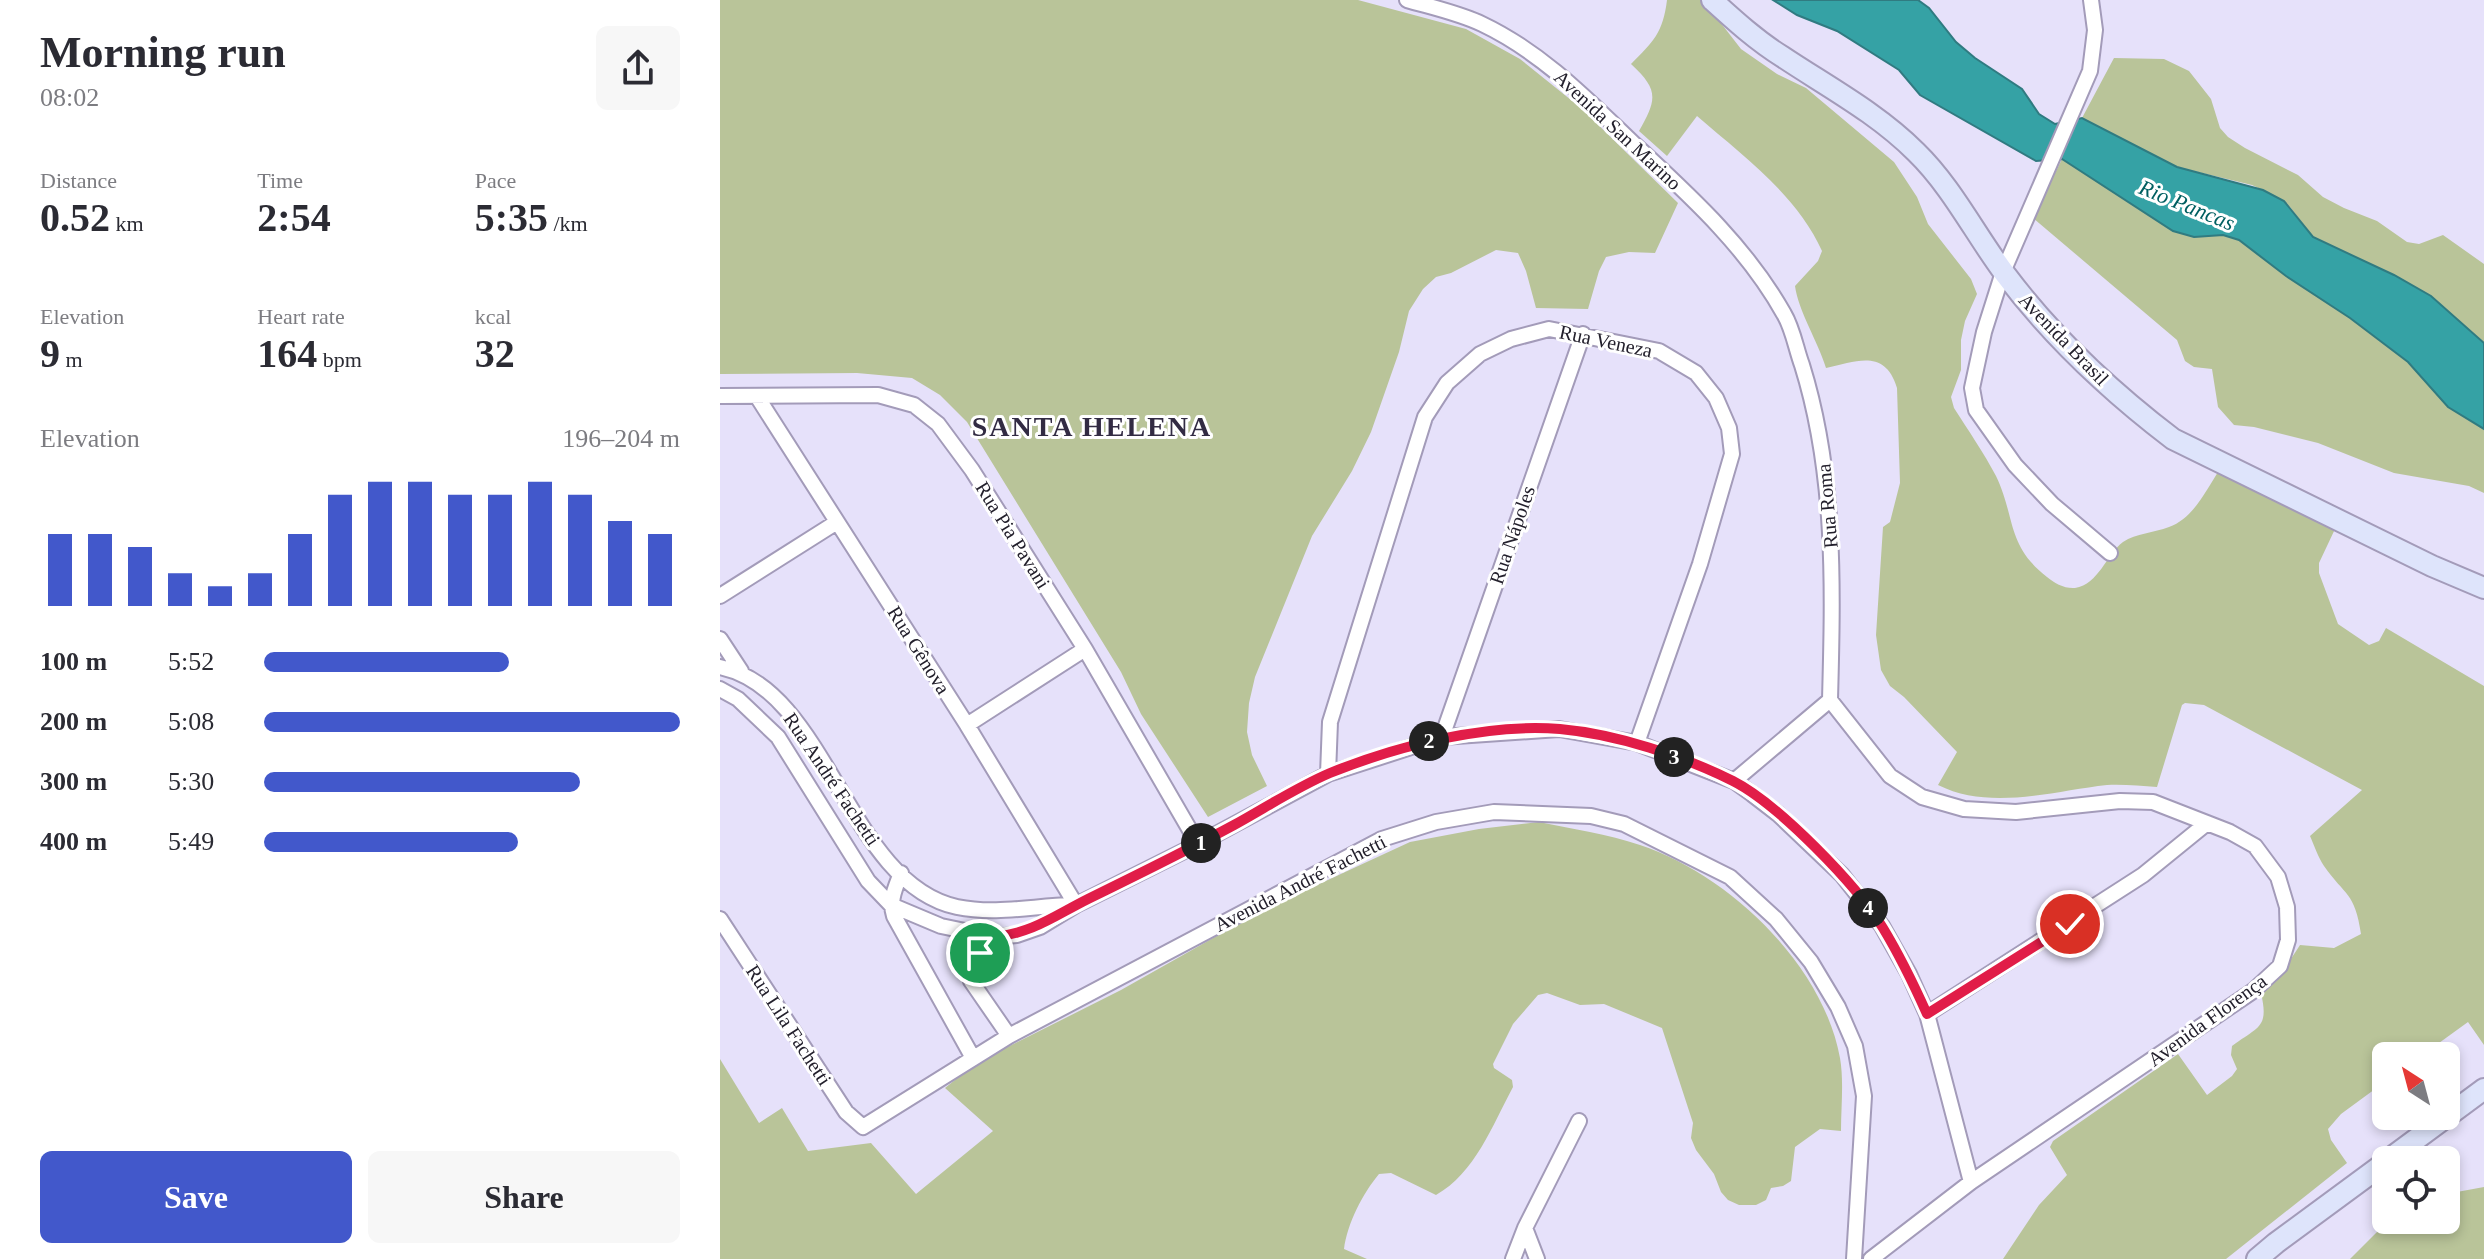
<!DOCTYPE html>
<meta charset="utf-8">
<style>
:root{--surface:#fff;--page:#f7f7f7;--text:#2b2b33;--muted:#7c7c81;--accent:#4258cb}
body{margin:0;font-family:Georgia,serif;background:var(--page);color:var(--text);height:100vh;display:flex;flex-direction:column;font-size:30px;white-space:nowrap}
*{box-sizing:border-box;margin:0}
p{font-size:26px;color:var(--muted)}
.icon{flex:none;width:44px;height:44px;fill:none;stroke:currentColor;stroke-width:2;stroke-linecap:round;stroke-linejoin:round}
.map{position:relative;flex:1;overflow:hidden}
.drawer{display:flex;flex-direction:column;background:var(--surface);width:720px}
.drawer>*{flex:none}
.needle{width:52px;rotate:324deg}
.fabs{position:absolute;left:1652px;top:1042px;display:grid;gap:16px}
.fabs a{display:grid;place-items:center;width:88px;height:88px;border-radius:12px;background:var(--surface);box-shadow:0 4px 12px #0003;font-size:40px}
.pin{position:absolute;display:grid;place-items:center;width:68px;height:68px;color:#fff;margin:-34px;border:4px solid #fff;border-radius:50%;box-shadow:0 2px 8px #0007}
.km{position:absolute;width:40px;height:40px;margin:-20px;border-radius:50%;background:#222;color:#fff;font-size:22px;line-height:40px;text-align:center}
.round{display:grid;place-items:center;flex:none;width:84px;height:84px;border-radius:12px;background:var(--page)}
.head{display:flex;align-items:center;justify-content:space-between;height:136px;padding:0 40px}
h1{font-size:44px;font-weight:600;line-height:60px}
.figures{display:grid;grid-template-columns:repeat(3,1fr);gap:12px;height:136px;padding:8px 40px}
.figures div{display:grid;align-content:center}
.figures b{font-size:40px;font-weight:600}
.figures small{font-size:22px;font-weight:400}
.figures p{font-size:22px}
.chart{height:224px;padding:16px 40px}
.chart p{display:flex;justify-content:space-between}
.chart svg{width:100%;height:144px;margin-top:8px;stroke:var(--accent);stroke-width:6}
.cta{display:flex;gap:16px;margin-top:auto;padding:16px 40px}
.cta a{flex:1;height:92px;border-radius:12px;background:var(--accent);color:#fff;font-size:32px;font-weight:600;line-height:92px;text-align:center}
.cta a+a{background:var(--page);color:var(--text)}
ul{padding:0 40px;list-style:none;font-size:26px}
li{display:grid;grid-template-columns:128px 96px 1fr;align-items:center;height:60px}
li i{height:20px;border-radius:10px;background:var(--accent)}
main{display:flex;flex:1;min-height:0}
.map>svg:first-child{display:block}
.green{fill:#b9c499}
.water{fill:#35a2a5;stroke:#307b81;stroke-width:2}
.lines{fill:none;stroke-linecap:round;stroke-linejoin:round}
.minor-casing{stroke:#a39bb9;stroke-width:18}
.secondary-casing{stroke:#a39bb9;stroke-width:24}
.minor{stroke:#fff;stroke-width:14}
.secondary{stroke:#dee4fb;stroke-width:20}
.route-casing{stroke:#fff;stroke-width:16}
.route{stroke:#e11d48;stroke-width:10}
.labels{text-anchor:middle;dominant-baseline:central;stroke-width:6;stroke-linejoin:round;paint-order:stroke}
.street-label{font-size:20px;fill:#23202c;stroke:#fff}
.water-label{font-size:22px;font-style:italic;fill:#005f61;stroke:#fff}
.district-label{font-size:28px;font-weight:bold;letter-spacing:2px;fill:#322b43;stroke:#fff}
</style>
<main>
<section class="drawer">
<div class="head"><div><h1>Morning run</h1><p>08:02</p></div><a class="round"><svg class="icon" aria-label="share" viewBox="0 0 24 24"><path d="M12 15V3M7 8l5-5 5 5M5 13v7h14v-7"/></svg></a></div>
<div class="figures">
<div><p>Distance</p><b>0.52<small> km</small></b></div>
<div><p>Time</p><b>2:54</b></div>
<div><p>Pace</p><b>5:35<small> /km</small></b></div>
</div>
<div class="figures">
<div><p>Elevation</p><b>9<small> m</small></b></div>
<div><p>Heart rate</p><b>164<small> bpm</small></b></div>
<div><p>kcal</p><b>32</b></div>
</div>
<div class="chart"><p><span>Elevation</span>196–204 m</p>
<svg viewBox="0 0 160 44" preserveAspectRatio="none"><path d="M5 44V22M15 44V22M25 44V26M35 44V34M45 44V38M55 44V34M65 44V22M75 44V10M85 44V6M95 44V6M105 44V10M115 44V10M125 44V6M135 44V10M145 44V18M155 44V22"/></svg>
</div>
<ul>
<li><b>100 m</b>5:52<i style="width:59%"></i></li>
<li><b>200 m</b>5:08<i style="width:100%"></i></li>
<li><b>300 m</b>5:30<i style="width:76%"></i></li>
<li><b>400 m</b>5:49<i style="width:61%"></i></li>
</ul>
<div class="cta"><a>Save</a><a>Share</a></div>
</section>
<div class="map">
<svg width="1764" height="1259" viewBox="0 0 1764 1259">
<rect width="100%" height="100%" fill="#e6e1fa"/>
<!-- green -->
<path class="green" d="M0,0H638L746,29L800,59L861,108L958,203L935,253L909,252L886,257L879,271L868,309L816,308L806,271L798,253L776,250L731,273L716,277L703,289L689,311L679,352L651,432L632,471L592,536L535,677L529,703L527,732L532,755L547,786L488,817L421,714L401,672L247,422L220,395L192,378L137,373L0,374Z
M947,0H983L1021,49L1057,74L1086,88L1174,162L1197,197L1208,224L1251,279L1257,294L1245,321L1241,340V370L1231,397L1234,408C1248,430 1264,453 1276,476C1296,518 1286,545 1327,577C1334,583 1345,589 1355,588C1379,584 1386,555 1403,542C1416,533 1434,533 1449,527C1474,518 1486,490 1500,469L1615,529L1599,563V573L1618,624L1649,645L1659,641L1666,628L1764,686V1045L1748,1022L1701,1056H1666V1081L1621,1114L1608,1129L1611,1140L1627,1163L1506,1259H1283L1319,1205L1347,1175L1330,1147L1333,1141L1458,1054L1487,1095L1512,1076L1517,1069L1511,1055L1512,1046C1539,1026 1549,1028 1541,993L1565,968L1580,945L1614,948L1641,934C1635,892 1625,896 1604,866C1598,857 1594,845 1590,836L1642,790L1484,705L1465,703L1462,705L1437,787C1421,786 1403,784 1387,785C1333,791 1270,811 1218,785L1237,752L1184,697L1170,686L1161,670L1156,635L1163,527L1170,522L1180,483L1177,388C1165,349 1138,361 1106,368C1098,342 1078,310 1075,286L1098,261L1102,251C1077,195 1022,155 977,116L947,156L919,131C937,99 939,90 911,64C933,42 943,33 947,0Z
M1394,58L1444,59L1469,71L1491,99L1500,128L1508,137L1525,148L1578,175L1603,197L1624,208L1657,221L1687,242L1699,244L1723,235L1764,264V343L1711,296L1674,275L1593,237L1570,207L1555,196L1532,185L1457,167L1362,118Z
M1342,159L1453,231L1474,237L1503,234L1519,240L1566,276L1630,318L1688,362L1728,407L1764,429V493L1749,486L1674,473L1598,443L1534,427L1514,425L1498,407L1492,369L1474,367L1465,361L1457,340L1313,218Z
M819,822C852,829 888,834 920,845C1008,874 1103,964 1120,1058C1124,1081 1121,1107 1121,1131L1100,1129L1075,1147L1071,1181L1063,1186L1051,1188L1046,1200L1036,1205H1019L1008,1200L1001,1192L994,1174L976,1150L971,1138L973,1123L942,1028L884,1004L860,1005L827,993L818,995L793,1024L773,1064L774,1068L792,1080L793,1087C772,1126 755,1173 716,1195L671,1173L659,1174C643,1193 627,1224 624,1249L647,1259H0V1059L39,1123L62,1108L88,1151L151,1143L196,1194L273,1131L225,1088L256,1063L401,990L541,911L690,842L759,829Z
M1764,1187V1259H1630L1657,1232L1674,1220H1726V1194Z"/>
<!-- water -->
<path class="water" d="M1053,0H1198L1209,8L1236,42L1255,58L1302,89L1319,114L1335,124L1362,118L1457,167L1543,190L1564,201L1593,237L1674,275L1711,296L1764,343V429L1728,407L1688,362L1630,318L1566,276L1519,240L1503,235L1474,237L1453,231L1342,159L1316,161L1200,95L1179,70L1117,31L1077,15Z"/>
<g class="lines">
<!-- minor casing -->
<g class="minor-casing">
<path id="minor" d="M687,0C711,7 739,13 762,24C821,52 866,98 913,143C969,195 1026,246 1064,314C1073,329 1076,349 1082,365C1116,474 1113,587 1110,700
M1371,0L1375,30L1370,71L1283,272L1264,332L1252,388L1256,410L1295,465L1332,504L1390,553
M0,396L158,395L194,405L218,424L252,470L365,649L478,844
M38,398L247,725L356,905
M0,596L117,522
M0,639L21,671
M0,667C108,689 127,883 237,907C276,915 313,906 352,905
M0,689L18,699L58,737L148,881L171,905L221,926L274,937L297,935L320,927L356,905L478,844L608,774L722,737L839,729L917,743L1014,781L1032,794L1058,814L1122,875L1162,926L1189,974L1207,1014L1251,1182
M1110,700L1170,776L1202,797L1244,809L1296,812L1400,801L1433,802L1510,832L1535,846L1558,877L1567,907L1568,940L1560,966L1533,991L1251,1182L1151,1259
M247,725L365,649
M722,737L863,334
M608,774L610,722L705,417L727,383L760,354L791,339L829,329L939,351L976,373L996,398L1009,428L1012,454L980,564L917,743
M1014,781L1110,700
M181,873C175,889 169,900 174,916L253,1058
M0,919L126,1112L143,1127L289,1036L662,839L716,822L774,812L871,816L904,824L1010,877L1056,919L1091,962L1118,1007L1135,1046L1144,1096L1134,1259
M274,937L249,969L251,981L289,1036
M1207,1014L1423,875L1487,823
M805,1228L817,1259
M793,1259L805,1228L859,1121"/>
</g>
<!-- secondary casing -->
<g class="secondary-casing">
<path id="secondary" d="M992,0C1014,20 1037,41 1063,57C1108,87 1157,113 1196,152C1232,187 1255,234 1285,274C1333,338 1390,391 1453,439L1712,566L1764,588
M1668,1160L1764,1089
M1537,1259L1556,1243L1666,1162"/>
</g>
<!-- minor -->
<use href="#minor" class="minor"/>
<!-- secondary -->
<use href="#secondary" class="secondary"/>
</g>
<g class="lines">
<!-- route casing -->
<g class="route-casing">
<path id="route" d="M260,953L274,937C313,933 334,916 368,899C417,875 466,851 514,825C545,808 577,787 610,773C677,746 766,723 840,729C896,734 963,756 1013,781C1058,804 1136,884 1163,928C1180,956 1194,985 1207,1014L1350,924"/>
</g>
<!-- route -->
<use href="#route" class="route"/>
</g>
<g class="labels">
<!-- street labels -->
<g class="street-label">
<text transform="translate(898 130) rotate(43)">Avenida San Marino</text>
<text transform="translate(1344 339) rotate(46)">Avenida Brasil</text>
<text transform="translate(886 341) rotate(12)">Rua Veneza</text>
<text transform="translate(1107 506) rotate(-95)">Rua Roma</text>
<text transform="translate(293 535) rotate(58)">Rua Pia Pavani</text>
<text transform="translate(792 535) rotate(-71)">Rua Nápoles</text>
<text transform="translate(199 650) rotate(58)">Rua Gênova</text>
<text transform="translate(112 779) rotate(56)">Rua André Fachetti</text>
<text transform="translate(580 883) rotate(-27)">Avenida André Fachetti</text>
<text transform="translate(1487 1020) rotate(-36)">Avenida Florença</text>
<text transform="translate(69 1025) rotate(57)">Rua Lila Fachetti</text>
</g>
<!-- water labels -->
<g class="water-label">
<text transform="translate(1467 205) rotate(22)">Rio Pancas</text>
</g>
<!-- district labels -->
<g class="district-label">
<text x="372" y="426">SANTA HELENA</text>
</g>
</g>
</svg>
<div class="fabs">
<a><svg class="needle" viewBox="-14 -14 28 28"><path d="M0-13l5 13h-10z" fill="#e53935"/><path d="M0 13l5-13h-10z" fill="#7c7c81"/></svg></a>
<a><svg class="icon" aria-label="locate" viewBox="0 0 24 24"><circle cx="12" cy="12" r="6"/><path d="M12 2v4M12 18v4M2 12h4M18 12h4"/></svg></a>
</div>
<div class="pin" style="left:260px;top:953px;background:#1e9e55"><svg class="icon" aria-label="arrive" viewBox="0 0 24 24"><path d="M6 21V4h12l-3 4 3 4H6"/></svg></div>
<div class="pin" style="left:1350px;top:924px;background:#d93025"><svg class="icon" aria-label="check" viewBox="0 0 24 24"><path d="M5 12l5 5 9-10"/></svg></div>
<b class="km" style="left:481px;top:843px">1</b>
<b class="km" style="left:709px;top:741px">2</b>
<b class="km" style="left:954px;top:757px">3</b>
<b class="km" style="left:1148px;top:908px">4</b>
</div>
</main>
